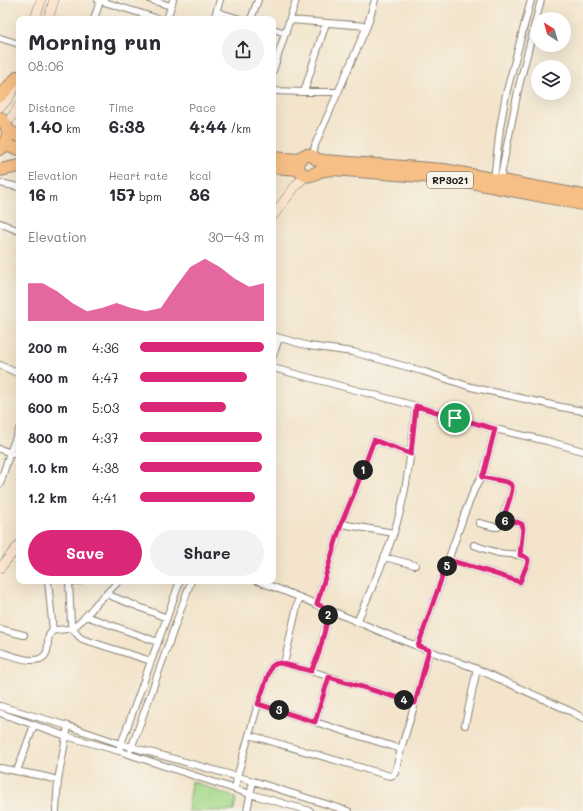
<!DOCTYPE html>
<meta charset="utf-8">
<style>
:root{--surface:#fff;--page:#f2f2f3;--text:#2b2b33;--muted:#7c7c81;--accent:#db2777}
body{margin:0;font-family:Mali,sans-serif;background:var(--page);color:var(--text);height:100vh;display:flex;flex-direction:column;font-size:15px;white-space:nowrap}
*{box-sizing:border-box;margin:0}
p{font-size:13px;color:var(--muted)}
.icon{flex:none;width:22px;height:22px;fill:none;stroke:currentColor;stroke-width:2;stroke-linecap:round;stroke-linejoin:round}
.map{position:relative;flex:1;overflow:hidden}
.side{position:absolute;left:16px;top:16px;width:260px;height:568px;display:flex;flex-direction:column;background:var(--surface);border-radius:8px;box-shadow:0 4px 16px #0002}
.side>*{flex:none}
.needle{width:26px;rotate:323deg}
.controls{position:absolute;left:531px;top:12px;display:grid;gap:8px}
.controls a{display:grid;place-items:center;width:40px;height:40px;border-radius:50%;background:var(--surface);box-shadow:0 4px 16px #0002;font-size:20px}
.pin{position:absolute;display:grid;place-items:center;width:34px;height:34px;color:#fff;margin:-17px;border:2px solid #fff;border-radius:50%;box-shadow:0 1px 4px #0007}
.km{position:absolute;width:20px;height:20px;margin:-10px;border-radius:50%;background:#222;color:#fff;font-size:11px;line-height:20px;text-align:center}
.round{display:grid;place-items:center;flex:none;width:42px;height:42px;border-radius:21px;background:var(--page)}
.overview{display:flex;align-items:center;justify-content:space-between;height:68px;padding:0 12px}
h1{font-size:22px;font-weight:700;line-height:30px}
.stats{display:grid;grid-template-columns:repeat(3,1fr);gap:6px;height:68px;padding:4px 12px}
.stats div{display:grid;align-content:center}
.stats b{font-size:17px;font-weight:700}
.stats small{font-size:11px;font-weight:400}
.stats p{font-size:11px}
.chart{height:112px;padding:8px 12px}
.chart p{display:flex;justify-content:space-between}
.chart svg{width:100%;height:72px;margin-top:4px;fill:var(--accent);opacity:.7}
.action{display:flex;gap:8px;margin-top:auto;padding:8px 12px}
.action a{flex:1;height:46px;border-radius:24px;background:var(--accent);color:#fff;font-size:16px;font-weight:700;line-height:46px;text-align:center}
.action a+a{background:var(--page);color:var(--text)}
ul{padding:0 12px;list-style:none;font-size:13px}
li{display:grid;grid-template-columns:64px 48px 1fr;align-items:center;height:30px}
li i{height:10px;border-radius:5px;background:var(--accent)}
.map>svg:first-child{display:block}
.green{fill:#a5d989;stroke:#607a52}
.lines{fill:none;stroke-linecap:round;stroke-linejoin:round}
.street-casing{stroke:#888074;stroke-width:8}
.secondary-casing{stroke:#888074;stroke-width:10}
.highway-casing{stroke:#888074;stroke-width:14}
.street{stroke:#fff;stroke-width:6}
.secondary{stroke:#fbe5cf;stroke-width:9}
.highway{stroke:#f5bf86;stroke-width:12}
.route-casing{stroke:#fff;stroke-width:8}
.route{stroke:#db2777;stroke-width:5}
.labels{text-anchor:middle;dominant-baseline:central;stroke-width:3;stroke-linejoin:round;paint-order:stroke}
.shield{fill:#f7f3e8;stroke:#5e5c59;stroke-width:1}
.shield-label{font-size:10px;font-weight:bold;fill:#1c1c1c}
</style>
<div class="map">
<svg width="583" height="811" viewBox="0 0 583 811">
<rect width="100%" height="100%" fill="#f7f3e8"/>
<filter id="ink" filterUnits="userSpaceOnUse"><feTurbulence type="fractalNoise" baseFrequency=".025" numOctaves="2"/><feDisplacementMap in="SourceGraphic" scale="8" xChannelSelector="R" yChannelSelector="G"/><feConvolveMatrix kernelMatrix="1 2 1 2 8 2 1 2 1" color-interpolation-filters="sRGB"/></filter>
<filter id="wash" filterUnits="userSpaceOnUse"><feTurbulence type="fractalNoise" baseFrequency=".012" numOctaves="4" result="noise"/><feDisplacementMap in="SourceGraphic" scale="16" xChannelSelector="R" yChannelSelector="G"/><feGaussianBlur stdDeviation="0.9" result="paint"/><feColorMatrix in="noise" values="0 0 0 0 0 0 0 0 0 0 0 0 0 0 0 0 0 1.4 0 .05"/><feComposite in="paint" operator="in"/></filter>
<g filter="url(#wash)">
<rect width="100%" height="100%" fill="#f3e4cb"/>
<!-- green -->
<path class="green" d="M191,781L236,798L234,811H188Z"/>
</g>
<g filter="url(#ink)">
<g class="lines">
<!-- street casing -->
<g class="street-casing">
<path id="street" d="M98,0L159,19
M151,0L171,6
M217,12L240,19
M94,19L100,1
M167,19L173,0
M214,19L220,0
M251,19L258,0
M290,20L367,26
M273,29L286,33
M0,38L19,44
M273,71L296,0
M273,91L304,92H338
M304,92L326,23
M313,156L315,145L367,26L375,0
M494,179L500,128L506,94L531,0
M500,180L519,86L541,0
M0,183L19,187
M0,223L19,231
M273,336L309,346L353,352L422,371L471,387L561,407L583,411
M273,356L279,338
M0,365L19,374
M273,368L416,406L495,429L547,441L583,451
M0,449L19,456
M0,484L10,452L19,430
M502,521L517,522L522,524L523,528L520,555
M479,523L495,527H498L500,525L512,492C512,486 512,485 507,482L482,477
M341,524L394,533
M384,557L415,565
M448,560L480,569L520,582L528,562V559C519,552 509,555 499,553C491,551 482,548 474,545
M48,581L53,631
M69,581L71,624C73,631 77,635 82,639L151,661
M258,581L299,597L391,636L477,669L572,712L583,718
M69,582L80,581
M106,594L167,618
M317,604L341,524L355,491L374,440L411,454
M86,616L158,642
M357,622C374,582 394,542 403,499C410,468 412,437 416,406
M0,629L24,635
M418,646L464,515L474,490L484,472L495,429
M0,652C11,655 42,669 47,651C48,648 48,645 48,642C48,638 49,633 53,631C59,628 68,631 74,627C83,621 90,611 97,603C104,596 112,588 119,581
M284,664L299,597
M311,671L415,703L429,651
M258,704L315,722L329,677
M0,706L68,726L121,744L253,781L348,811
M0,713L66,736L119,751L250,794L310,811
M315,722L401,749
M465,725L477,669
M249,735L390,776L393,775L395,773L401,749L415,703
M120,747L180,581
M131,749L191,581
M0,768L42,776L58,780
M17,771L34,725
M235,789L237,777L258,704L271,667L275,664L280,663L311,671L319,653L330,610
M56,811L58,780L68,726
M247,811L253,781"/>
</g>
<!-- secondary casing -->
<g class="secondary-casing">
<path id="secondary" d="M35,19L41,0
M48,19L54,0
M0,107C9,100 13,91 17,80
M6,124L17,110L19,105
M273,216L297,184L306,176
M0,568L19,545"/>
</g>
<!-- highway casing -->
<g class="highway-casing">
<path id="highway" d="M0,96L18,77
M0,118C11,127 10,140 0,149
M8,131L19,136
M4,145L19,149
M273,158L299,160
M273,167L299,169
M0,170L19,166
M583,196L444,170L324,161C322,160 320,160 318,160C314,158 312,154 307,155C296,156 295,172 305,175C311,177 315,173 320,171C324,170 328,169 333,169L434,177L470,182L583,204"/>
</g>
<!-- street -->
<use href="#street" class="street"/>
<!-- secondary -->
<use href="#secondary" class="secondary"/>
<!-- highway -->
<use href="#highway" class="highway"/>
</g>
</g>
<g class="lines" filter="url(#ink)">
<!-- route casing -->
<g class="route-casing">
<path id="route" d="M416,406L495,429L484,472L482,477L507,482C509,483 511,484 512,486C514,491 504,515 502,521L517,522L522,524L523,528L520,555L524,556L528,559V562L520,582L480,569L448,560L418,646L429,650L415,703L329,677L315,722L258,704L271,667L275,664L280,663L311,671L319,653L330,610L317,604L341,524L355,491L374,440L411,454Z"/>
</g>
<!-- route -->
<use href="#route" class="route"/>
</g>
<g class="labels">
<!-- shield labels -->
<rect class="shield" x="427" y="172" width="46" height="16" rx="3"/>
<g class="shield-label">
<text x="450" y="180">RP3021</text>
</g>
</g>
</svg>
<div class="controls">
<a><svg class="needle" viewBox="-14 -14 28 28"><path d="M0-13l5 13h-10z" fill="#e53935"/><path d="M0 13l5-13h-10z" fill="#7c7c81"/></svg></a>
<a><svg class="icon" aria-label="layers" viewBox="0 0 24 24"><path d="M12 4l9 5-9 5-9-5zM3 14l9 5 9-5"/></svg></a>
</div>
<div class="pin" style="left:455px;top:418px;background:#1e9e55"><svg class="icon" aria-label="arrive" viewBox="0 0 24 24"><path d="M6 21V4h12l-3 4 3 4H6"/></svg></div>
<b class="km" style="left:363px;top:470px">1</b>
<b class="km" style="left:328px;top:615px">2</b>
<b class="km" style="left:279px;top:710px">3</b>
<b class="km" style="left:404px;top:700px">4</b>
<b class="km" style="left:447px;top:566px">5</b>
<b class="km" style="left:505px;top:521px">6</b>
<section class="side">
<div class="overview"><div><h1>Morning run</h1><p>08:06</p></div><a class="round"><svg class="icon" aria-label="share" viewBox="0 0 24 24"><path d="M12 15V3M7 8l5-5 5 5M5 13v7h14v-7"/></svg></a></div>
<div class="stats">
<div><p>Distance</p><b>1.40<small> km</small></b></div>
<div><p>Time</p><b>6:38</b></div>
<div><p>Pace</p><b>4:44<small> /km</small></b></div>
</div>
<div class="stats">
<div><p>Elevation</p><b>16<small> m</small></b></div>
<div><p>Heart rate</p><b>157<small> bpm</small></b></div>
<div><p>kcal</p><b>86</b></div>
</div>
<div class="chart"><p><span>Elevation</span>30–43 m</p>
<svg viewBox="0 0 160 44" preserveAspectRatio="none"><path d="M0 44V21L10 21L20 26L30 33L40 38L50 36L60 33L70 36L80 38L90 36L100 23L110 11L120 6L130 11L140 18L150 23L160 21V44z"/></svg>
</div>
<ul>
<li><b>200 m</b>4:36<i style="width:100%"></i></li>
<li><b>400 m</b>4:47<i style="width:86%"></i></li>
<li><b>600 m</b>5:03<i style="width:69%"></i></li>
<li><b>800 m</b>4:37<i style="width:98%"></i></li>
<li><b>1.0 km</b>4:38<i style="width:98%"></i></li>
<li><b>1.2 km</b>4:41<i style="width:93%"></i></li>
</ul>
<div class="action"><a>Save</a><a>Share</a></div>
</section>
</div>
